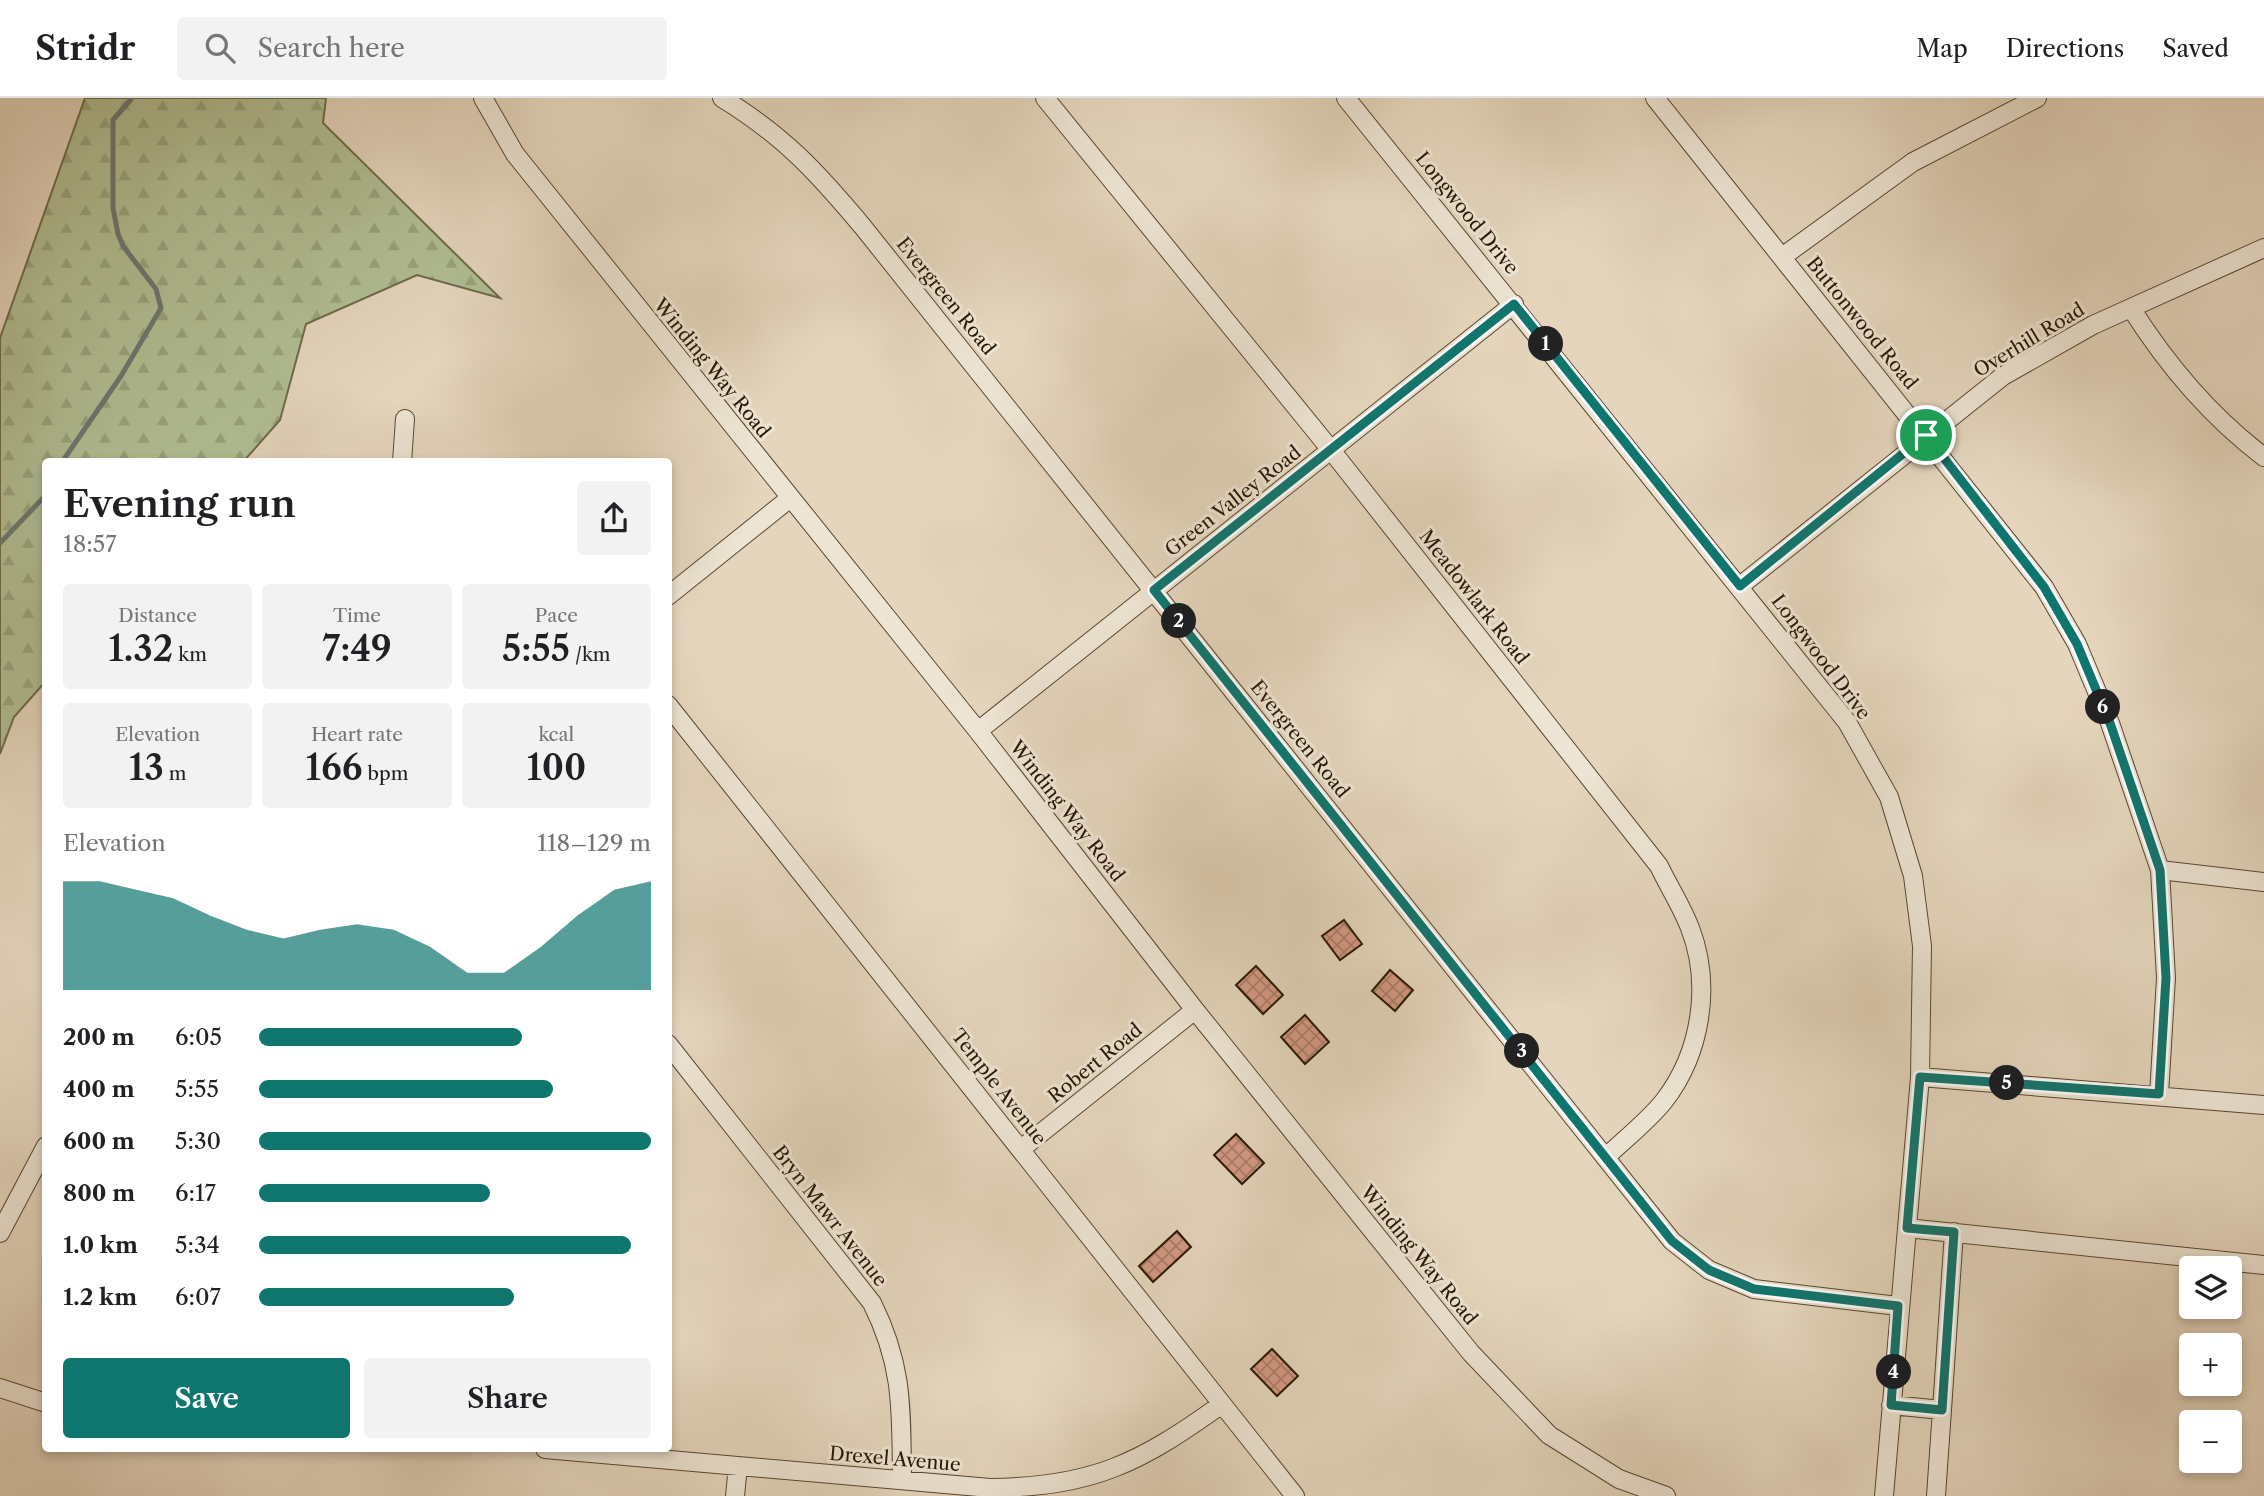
<!DOCTYPE html>
<meta charset="utf-8">
<style>
:root{--surface:#fff;--page:#f2f2f2;--text:#202124;--muted:#757577;--line:#e0e0e0;--accent:#0f766e}
body{margin:0;font-family:"Libre Caslon Text",serif;background:var(--page);color:var(--text);height:100vh;display:flex;flex-direction:column;font-size:26px;white-space:nowrap}
*{box-sizing:border-box;margin:0}
p{font-size:23px;color:var(--muted)}
.icon{flex:none;width:38px;height:38px;fill:none;stroke:currentColor;stroke-width:2;stroke-linecap:round;stroke-linejoin:round}
.map{position:relative;flex:1;overflow:hidden}
.side{position:absolute;left:42px;top:360px;width:630px;height:994px;display:flex;flex-direction:column;background:var(--surface);border-radius:7px;box-shadow:0 4px 10px #0003}
.side>*{flex:none}
.fabs{position:absolute;left:2179px;top:1158px;display:grid;gap:14px}
.fabs a{display:grid;place-items:center;width:63px;height:63px;border-radius:7px;background:var(--surface);box-shadow:0 4px 10px #0003;font-size:35px}
.pin{position:absolute;display:grid;place-items:center;width:60px;height:60px;color:#fff;margin:-30px;border:4px solid #fff;border-radius:50%;box-shadow:0 2px 7px #0007}
.km{position:absolute;width:35px;height:35px;margin:-18px;border-radius:50%;background:#222;color:#fff;font-size:19px;line-height:35px;text-align:center}
.round{display:grid;place-items:center;flex:none;width:74px;height:74px;border-radius:7px;background:var(--page)}
.head{display:flex;align-items:center;justify-content:space-between;height:119px;padding:0 21px}
h1{font-size:38px;font-weight:600;line-height:52px}
.stats{display:grid;grid-template-columns:repeat(3,1fr);gap:10px;height:119px;padding:7px 21px}
.stats div{display:grid;align-content:center;border-radius:7px;background:var(--page);text-align:center}
.stats b{font-size:35px;font-weight:600}
.stats small{font-size:19px;font-weight:400}
.stats p{font-size:19px}
.chart{height:196px;padding:14px 21px}
.chart p{display:flex;justify-content:space-between}
.chart svg{width:100%;height:126px;margin-top:7px;fill:var(--accent);opacity:.7}
.action{display:flex;gap:14px;margin-top:auto;padding:14px 21px}
.action a{flex:1;height:80px;border-radius:7px;background:var(--accent);color:#fff;font-size:28px;font-weight:600;line-height:80px;text-align:center}
.action a+a{background:var(--page);color:var(--text)}
ul{padding:0 21px;list-style:none;font-size:23px}
li{display:grid;grid-template-columns:112px 84px 1fr;align-items:center;height:52px}
li i{height:18px;border-radius:9px;background:var(--accent)}
header{display:flex;align-items:center;gap:42px;box-sizing:border-box;height:98px;padding:0 35px;background:var(--surface);border-bottom:2px solid var(--line)}
header strong{font-size:33px}
nav{display:flex;gap:38px;margin-inline-start:auto;font-size:24px}
.search{width:490px;height:63px;background:var(--page);display:flex;align-items:center;gap:18px;box-sizing:border-box;padding:0 24px;border-radius:7px;color:var(--muted);font-size:26px}
.map>svg:first-child{display:block}
.forest{fill:url(#forest-firs);stroke:#6d6b4a;stroke-width:2}
.lines{fill:none;stroke-linecap:round;stroke-linejoin:round}
.stream{stroke:#6d7771;stroke-width:5}
.building{fill:url(#building-cross-hatch);stroke:#291802;stroke-width:2}
.minor-casing{stroke:#584730;stroke-width:20}
.minor{stroke:#ede4d3;stroke-width:18}
.route-casing{stroke:#fff;stroke-width:14}
.route{stroke:#0f766e;stroke-width:9}
.labels{text-anchor:middle;dominant-baseline:central;stroke-width:6;stroke-linejoin:round;paint-order:stroke}
.street-label{font-size:19px;fill:#291802;stroke:#ede4d3}
</style>
<header>
<strong>Stridr</strong>
<div class="search"><svg class="icon" aria-label="search" viewBox="0 0 24 24"><circle cx="10" cy="10" r="6"/><path d="M15 15l6 6"/></svg>Search here</div>
<nav><a>Map</a><a>Directions</a><a>Saved</a></nav>
</header>
<div class="map">
<svg width="2264" height="1398" viewBox="0 0 2264 1398">
<defs>
<pattern id="forest-firs" width="22" height="20" patternUnits="userSpaceOnUse" patternTransform="scale(1.75)"><rect width="22" height="20" fill="#b1be93"/><path d="M5 1l3.5 6h-7zM16 11l3.5 6h-7z" fill="#98a37d"/></pattern>
<pattern id="building-cross-hatch" width="8" height="8" patternUnits="userSpaceOnUse" patternTransform="scale(1.75)"><rect width="8" height="8" fill="#d39983"/><path d="M0 0l8 8M0 8l8-8" fill="none" stroke="#ab7c69"/></pattern>
</defs>
<rect width="100%" height="100%" fill="#e4d5bc"/>
<filter id="stains"><feTurbulence type="fractalNoise" baseFrequency=".00286" numOctaves="4"/><feColorMatrix values="0 0 0 0 .2 0 0 0 0 .09 0 0 0 0 .02 0 0 0 .5 -.17"/></filter>
<radialGradient id="worn" r=".72"><stop offset=".6" stop-color="#630" stop-opacity="0"/><stop offset="1" stop-color="#630" stop-opacity=".3"/></radialGradient>
<!-- forest -->
<path class="forest" d="M85,0H326L323,25L500,200L417,177L306,226L280,322L243,364H46L45,584L14,619L0,656V240Z"/>
<g class="lines">
<!-- stream -->
<path class="stream" d="M62,364L121,278L161,210L156,191L123,148L118,136L113,110V22L132,0
M0,445L46,397"/>
</g>
<!-- building -->
<path class="building" d="M1344,822L1362,846L1340,862L1322,838Z
M1256,868L1283,897L1263,916L1236,887Z
M1390,872L1413,892L1395,913L1372,893Z
M1305,917L1329,944L1305,966L1281,939Z
M1236,1036L1264,1065L1242,1086L1214,1057Z
M1177,1133L1191,1149L1153,1184L1139,1168Z
M1272,1251L1298,1278L1277,1298L1251,1271Z"/>
<g class="lines">
<!-- minor casing -->
<g class="minor-casing">
<path id="minor" d="M483,0L515,56L978,633L1195,912L1471,1255L1549,1337L1619,1381L1666,1398
M722,0C784,38 817,74 863,129L1672,1143L1709,1172L1754,1191L1898,1208
M1045,0L1331,352L1659,768C1669,789 1682,809 1690,830C1712,887 1701,955 1664,1003C1648,1023 1625,1041 1606,1059
M1346,0L1847,624L1889,699L1913,778L1922,848L1920,979L1884,1398
M1655,0L2044,489L2077,546L2110,625L2160,772L2166,880L2159,997
M1782,159L1913,64L2037,0
M2131,210C2167,267 2210,318 2264,359
M402,364L405,321
M1740,488L2003,278L2093,227L2264,150
M668,498L789,401
M668,607L1295,1398
M978,633L1514,206
M2160,772L2264,784
M668,946L872,1205C904,1269 901,1313 902,1382
M1920,979L2264,1007
M1021,1051L1195,912
M1907,1130L2264,1167
M0,1135L46,1048
M0,1290L46,1305
M1891,1307L1942,1312L1936,1398
M1942,1312L1954,1134
M545,1351L990,1390C1093,1389 1140,1365 1222,1306
M735,1398L738,1368"/>
</g>
<!-- minor -->
<use href="#minor" class="minor"/>
</g>
<g class="lines">
<!-- route casing -->
<g class="route-casing">
<path id="route" d="M1514,206L1740,488L1926,337L2044,489L2077,546L2110,625L2160,772L2166,880L2159,996L1920,979L1907,1130L1954,1134L1942,1312L1891,1307L1898,1208L1754,1191L1709,1172L1672,1143L1154,492Z"/>
</g>
<!-- route -->
<use href="#route" class="route"/>
</g>
<g class="labels">
<!-- street labels -->
<g class="street-label">
<text transform="translate(1467 115) rotate(51)">Longwood Drive</text>
<text transform="translate(946 198) rotate(51)">Evergreen Road</text>
<text transform="translate(1862 225) rotate(51)">Buttonwood Road</text>
<text transform="translate(2029 242) rotate(-31)">Overhill Road</text>
<text transform="translate(712 270) rotate(51)">Winding Way Road</text>
<text transform="translate(1233 403) rotate(-38)">Green Valley Road</text>
<text transform="translate(1474 499) rotate(52)">Meadowlark Road</text>
<text transform="translate(1821 559) rotate(53)">Longwood Drive</text>
<text transform="translate(1300 641) rotate(51)">Evergreen Road</text>
<text transform="translate(1067 713) rotate(52)">Winding Way Road</text>
<text transform="translate(1095 965) rotate(-39)">Robert Road</text>
<text transform="translate(999 989) rotate(52)">Temple Avenue</text>
<text transform="translate(830 1118) rotate(52)">Bryn Mawr Avenue</text>
<text transform="translate(1419 1157) rotate(51)">Winding Way Road</text>
<text transform="translate(895 1361) rotate(5)">Drexel Avenue</text>
</g>
</g>
<rect width="100%" height="100%" filter="url(#stains)"/>
<rect width="100%" height="100%" fill="url(#worn)"/>
</svg>
<div class="fabs">
<a><svg class="icon" aria-label="layers" viewBox="0 0 24 24"><path d="M12 4l9 5-9 5-9-5zM3 14l9 5 9-5"/></svg></a>
<a>+</a>
<a>−</a>
</div>
<div class="pin" style="left:1926px;top:337px;background:#1e9e55"><svg class="icon" aria-label="arrive" viewBox="0 0 24 24"><path d="M6 21V4h12l-3 4 3 4H6"/></svg></div>
<b class="km" style="left:1546px;top:246px">1</b>
<b class="km" style="left:1179px;top:523px">2</b>
<b class="km" style="left:1522px;top:953px">3</b>
<b class="km" style="left:1894px;top:1274px">4</b>
<b class="km" style="left:2007px;top:985px">5</b>
<b class="km" style="left:2103px;top:609px">6</b>
<section class="side">
<div class="head"><div><h1>Evening run</h1><p>18:57</p></div><a class="round"><svg class="icon" aria-label="share" viewBox="0 0 24 24"><path d="M12 15V3M7 8l5-5 5 5M5 13v7h14v-7"/></svg></a></div>
<div class="stats">
<div><p>Distance</p><b>1.32<small> km</small></b></div>
<div><p>Time</p><b>7:49</b></div>
<div><p>Pace</p><b>5:55<small> /km</small></b></div>
</div>
<div class="stats">
<div><p>Elevation</p><b>13<small> m</small></b></div>
<div><p>Heart rate</p><b>166<small> bpm</small></b></div>
<div><p>kcal</p><b>100</b></div>
</div>
<div class="chart"><p><span>Elevation</span>118–129 m</p>
<svg viewBox="0 0 160 44" preserveAspectRatio="none"><path d="M0 44V6L10 6L20 9L30 12L40 18L50 23L60 26L70 23L80 21L90 23L100 29L110 38L120 38L130 29L140 18L150 9L160 6V44z"/></svg>
</div>
<ul>
<li><b>200 m</b>6:05<i style="width:67%"></i></li>
<li><b>400 m</b>5:55<i style="width:75%"></i></li>
<li><b>600 m</b>5:30<i style="width:100%"></i></li>
<li><b>800 m</b>6:17<i style="width:59%"></i></li>
<li><b>1.0 km</b>5:34<i style="width:95%"></i></li>
<li><b>1.2 km</b>6:07<i style="width:65%"></i></li>
</ul>
<div class="action"><a>Save</a><a>Share</a></div>
</section>
</div>
